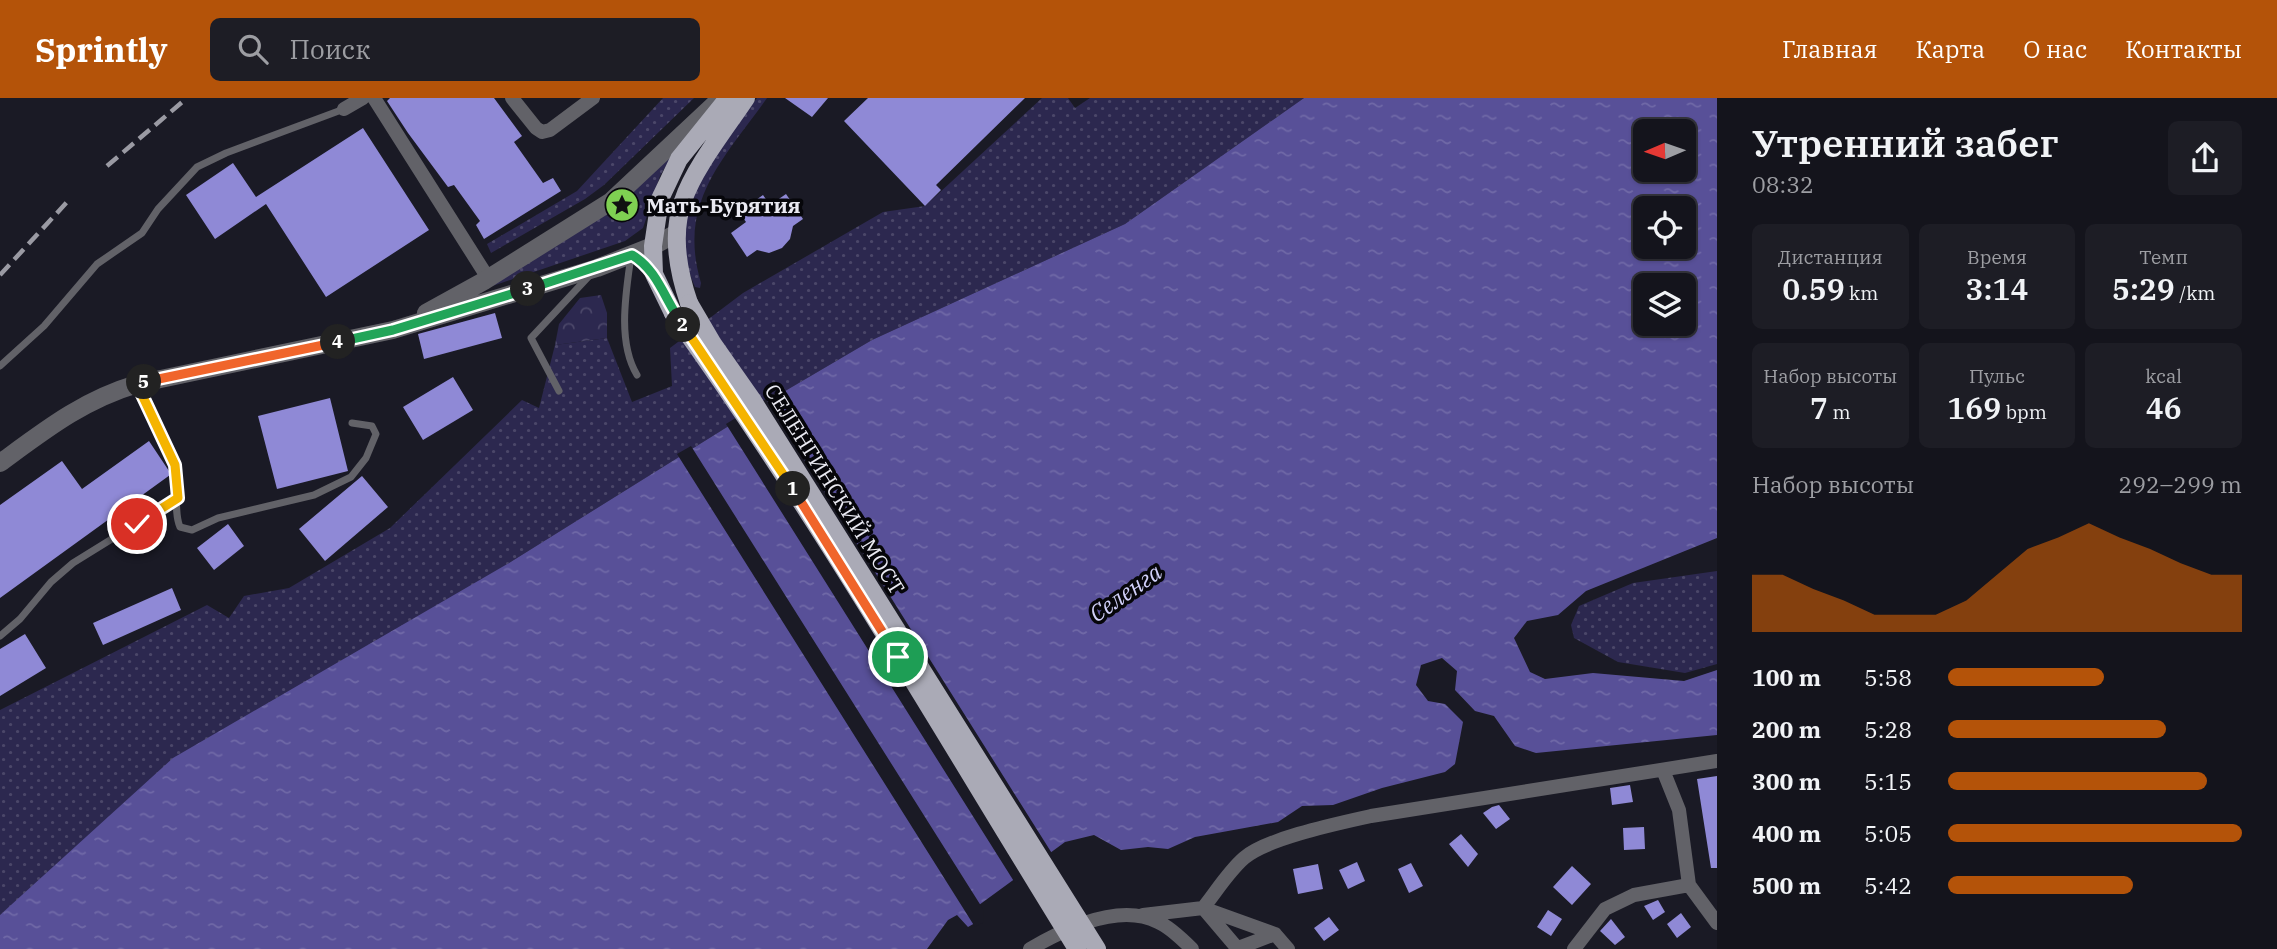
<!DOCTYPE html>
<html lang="ru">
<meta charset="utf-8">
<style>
:root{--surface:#14141c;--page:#1d1d25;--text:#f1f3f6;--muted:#9d9ea3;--line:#33333b;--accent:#b45309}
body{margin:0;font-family:"IBM Plex Serif",serif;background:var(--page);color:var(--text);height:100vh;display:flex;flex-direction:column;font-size:26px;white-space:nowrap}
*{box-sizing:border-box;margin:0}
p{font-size:23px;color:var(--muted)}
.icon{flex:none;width:38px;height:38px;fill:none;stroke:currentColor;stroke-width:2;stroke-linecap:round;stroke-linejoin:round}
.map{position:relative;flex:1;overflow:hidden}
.sheet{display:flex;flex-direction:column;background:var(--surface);width:560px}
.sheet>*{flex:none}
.needle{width:46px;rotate:268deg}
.fabs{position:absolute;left:1633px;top:21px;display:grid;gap:14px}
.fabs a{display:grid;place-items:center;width:63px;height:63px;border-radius:10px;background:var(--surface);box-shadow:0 2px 5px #0004,0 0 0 2px var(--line);font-size:35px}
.pin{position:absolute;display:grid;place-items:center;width:60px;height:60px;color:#fff;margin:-30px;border:4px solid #fff;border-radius:50%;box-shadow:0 2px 7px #0007}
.km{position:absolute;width:35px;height:35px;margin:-18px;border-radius:50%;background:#222;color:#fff;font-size:19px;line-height:35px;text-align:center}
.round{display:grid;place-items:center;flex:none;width:74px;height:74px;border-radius:10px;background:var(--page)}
.overview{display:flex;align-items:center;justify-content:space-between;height:119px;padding:0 35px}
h1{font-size:38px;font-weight:600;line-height:52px}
.stats{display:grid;grid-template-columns:repeat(3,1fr);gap:10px;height:119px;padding:7px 35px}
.stats div{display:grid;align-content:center;border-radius:10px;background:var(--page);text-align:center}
.stats b{font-size:30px;font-weight:600}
.stats small{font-size:19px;font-weight:400}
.stats p{font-size:19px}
.chart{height:196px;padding:14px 35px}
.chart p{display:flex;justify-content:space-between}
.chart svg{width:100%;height:126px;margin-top:7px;fill:var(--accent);opacity:.7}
ul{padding:0 35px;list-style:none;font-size:23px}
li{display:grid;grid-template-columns:112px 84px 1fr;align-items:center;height:52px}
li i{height:18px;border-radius:9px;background:var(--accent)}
header{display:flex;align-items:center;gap:42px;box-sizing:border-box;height:98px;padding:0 35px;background:var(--accent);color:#fff}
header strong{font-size:33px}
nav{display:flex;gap:38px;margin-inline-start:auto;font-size:24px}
.search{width:490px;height:63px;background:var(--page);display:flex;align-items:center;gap:18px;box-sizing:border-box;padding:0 24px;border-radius:10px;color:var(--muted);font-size:26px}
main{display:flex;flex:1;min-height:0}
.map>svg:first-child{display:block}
.grass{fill:url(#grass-dots)}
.forest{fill:url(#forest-crowns)}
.water{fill:url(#water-ripples);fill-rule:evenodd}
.pier{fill:#1a1a25}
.building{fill:#8f89d6}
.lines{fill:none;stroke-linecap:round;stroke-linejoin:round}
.service{stroke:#626268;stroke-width:7}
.minor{stroke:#626268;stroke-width:14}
.tertiary{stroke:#626268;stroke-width:18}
.primary{stroke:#aaaab6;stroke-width:18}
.rail{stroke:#9a9aa3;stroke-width:4.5;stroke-dasharray:14 7;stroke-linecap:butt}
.primary-bridge{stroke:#aaaab6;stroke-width:18}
.split-1-casing{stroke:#fff;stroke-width:14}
.split-2-casing{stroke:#fff;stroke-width:14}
.split-3-casing{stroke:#fff;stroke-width:14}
.split-4-casing{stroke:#fff;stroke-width:14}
.split-5-casing{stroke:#fff;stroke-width:14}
.split-6-casing{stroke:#fff;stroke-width:14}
.split-1{stroke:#f0652b;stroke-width:9}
.split-2{stroke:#f5b400;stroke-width:9}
.split-3{stroke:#22a559;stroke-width:9}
.split-4{stroke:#22a559;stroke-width:9}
.split-5{stroke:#f0652b;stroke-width:9}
.split-6{stroke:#f5b400;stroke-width:9}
.labels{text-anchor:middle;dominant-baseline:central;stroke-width:7;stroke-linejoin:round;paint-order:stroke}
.poi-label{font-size:21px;font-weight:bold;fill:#eaeaf2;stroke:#06060a;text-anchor:start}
.street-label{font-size:21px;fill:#eaeaf2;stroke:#06060a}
.water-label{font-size:23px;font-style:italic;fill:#d1d0f9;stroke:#06060a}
</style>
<header>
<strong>Sprintly</strong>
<div class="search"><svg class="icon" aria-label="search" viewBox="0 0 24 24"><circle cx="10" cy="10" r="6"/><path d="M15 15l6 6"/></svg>Поиск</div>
<nav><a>Главная</a><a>Карта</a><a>О нас</a><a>Контакты</a></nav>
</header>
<main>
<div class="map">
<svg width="1717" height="851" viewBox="0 0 1717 851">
<defs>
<pattern id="grass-dots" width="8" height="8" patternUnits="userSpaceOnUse" patternTransform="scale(1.75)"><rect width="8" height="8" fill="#2c284f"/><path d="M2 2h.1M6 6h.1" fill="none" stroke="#4b4769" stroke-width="1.8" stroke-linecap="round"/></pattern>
<pattern id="forest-crowns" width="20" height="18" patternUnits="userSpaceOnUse" patternTransform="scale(1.75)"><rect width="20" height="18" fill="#2c284f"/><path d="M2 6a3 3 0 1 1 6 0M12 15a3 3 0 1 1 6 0" fill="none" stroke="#4b4769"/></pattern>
<pattern id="water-ripples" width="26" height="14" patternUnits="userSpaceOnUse" patternTransform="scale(1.75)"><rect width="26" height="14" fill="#585098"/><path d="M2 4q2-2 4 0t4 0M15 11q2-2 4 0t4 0" fill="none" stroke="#7069a7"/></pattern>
</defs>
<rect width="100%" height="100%" fill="#1a1a25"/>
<!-- grass -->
<path class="grass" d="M663,0H694L604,87L585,101L491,155L487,146L577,93Z
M757,0H767C723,62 677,104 701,185L700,190L695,189C676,149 686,96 710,60C723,39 742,20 757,0Z
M1042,0H1068L1075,10L1090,0H1304L1125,126L872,242L780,296L509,465L19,801L0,817V612L207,507L229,520L244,498L289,490L390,430L522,302L539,310L555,247L607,240L632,304L672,288L670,250L743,195L883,114L925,108Z
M673,56L660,78L643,130L625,143L466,197L600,111L610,120L624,123C637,113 632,101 627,88Z
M1717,473V566L1685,575L1618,564L1574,540L1571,527L1579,508L1633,485Z"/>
<!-- forest -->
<path class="forest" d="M601,197L607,215V240L555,247L559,226L580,200Z"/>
<!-- water -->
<path class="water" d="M1304,0H1717V440L1586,493L1558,517L1527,523L1514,540L1530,574L1545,581L1593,575L1684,583L1717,572V637L1536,655L1515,648L1494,618L1475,613L1455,592L1457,573L1442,560L1421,567L1416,587L1428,603L1445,606L1463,624L1455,666L1445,674L1382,690L1333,707L1302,708L1278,724L1195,739L1168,751L1148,749L1121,752L1094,737L1065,744L979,807L982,821L968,829L957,817L948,822L927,851H0V817L173,660L509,465L780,296L872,242L1125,126ZM1645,33H1684V72H1645ZM1645,110H1684V149H1645ZM1645,187H1684V226H1645Z"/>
<!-- pier -->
<path class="pier" d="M766,301L1053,757L1015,785L726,326Z
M691,348L983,811L984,824L975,829L677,356Z"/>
<!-- building -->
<path class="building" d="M390,0H494L522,38L514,44L543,85L553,80L561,93L484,141L476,127L480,123L454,87L448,89L408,35L387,3Z
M785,0H828L812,19Z
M868,0H1025L936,87L941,92L925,108L844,23Z
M363,30L429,132L326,199L266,106L215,141L186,97L233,65L256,99Z
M786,96L803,121L793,128L790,141L782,150L769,155L757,152L747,159L731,135L746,124L739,114L763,97L770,107Z
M495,215L502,240L424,261L418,236Z
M453,279L473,312L423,342L403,309Z
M330,300L348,373L277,391L258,318Z
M149,343L169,373L170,377L0,500V407L62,363L82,391Z
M362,378L388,409L325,463L299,431Z
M228,426L244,448L214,472L197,450Z
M172,490L181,512L103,547L93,525Z
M25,536L46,570L0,598V551Z
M1717,678V770H1711L1697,681Z
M1630,687L1633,704L1612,707L1610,690Z
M1499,707L1510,721L1496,731L1483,715L1492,709Z
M1644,729L1645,751L1624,752L1623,730Z
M1461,736L1478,756L1468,769L1449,746Z
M1357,764L1365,783L1348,791L1339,772Z
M1411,765L1423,788L1409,795L1398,771Z
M1318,766L1323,791L1298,796L1293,771Z
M1572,768L1591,786L1572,807L1553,789Z
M1658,802L1665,814L1653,822L1644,808Z
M1548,812L1562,821L1551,838L1537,829Z
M1681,815L1691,829L1677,840L1667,826Z
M1329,819L1339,832L1324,843L1314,830Z
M1611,821L1625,839L1615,847L1600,833Z"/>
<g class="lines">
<!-- service -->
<path class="service" d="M631,158C626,194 617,244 637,277
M0,268L44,228L97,166L142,135L158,111L197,69L226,55L344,11
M137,286C148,310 169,344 175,368C179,387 173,413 180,429L192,432L218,420L314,397L351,379L366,360L376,336L372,328L352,325
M559,293L531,240L589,178
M0,538L20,521L51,484L73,465L178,400"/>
<!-- minor -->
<path class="minor" d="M374,0L488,180
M512,0L536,30L542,34L550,32L593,0
M344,11L363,0
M1663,672L1679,712L1689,787
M1203,810C1216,794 1228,774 1244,760C1267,740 1340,725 1371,718L1717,663
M1204,811L1238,851
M1143,817L1203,810L1275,836L1288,851
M1238,850L1275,836
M1030,851C1064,831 1119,804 1158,824C1170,829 1183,842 1192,851
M1574,851L1605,811L1634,797L1689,787L1717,825"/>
<!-- tertiary -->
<path class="tertiary" d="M426,215L484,183L610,104L719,2
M0,365C45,332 83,302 137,286L393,232L597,170L653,148L677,135"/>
<!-- primary -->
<path class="primary" d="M689,205C678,173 671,136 683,103C694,70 726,30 746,0
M673,215L654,176L653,148L660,101L679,61L728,0"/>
<!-- rail -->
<path class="rail" d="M107,68L187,0
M0,177L68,103"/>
<!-- primary-bridge -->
<path class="primary-bridge" d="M689,205L713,246L753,303L1097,851
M673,215C820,419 945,638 1077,851"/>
</g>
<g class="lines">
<!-- split-1 casing -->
<g class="split-1-casing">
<path id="split-1" d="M793,391L898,559"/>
</g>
<!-- split-2 casing -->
<g class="split-2-casing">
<path id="split-2" d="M683,227L793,391"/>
</g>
<!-- split-3 casing -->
<g class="split-3-casing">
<path id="split-3" d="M528,191L632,157C658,172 665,203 683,227"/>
</g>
<!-- split-4 casing -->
<g class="split-4-casing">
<path id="split-4" d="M338,244L393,232L528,191"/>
</g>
<!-- split-5 casing -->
<g class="split-5-casing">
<path id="split-5" d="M144,284L338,244"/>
</g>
<!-- split-6 casing -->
<g class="split-6-casing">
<path id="split-6" d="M137,426L178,400L175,367L137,286L144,284"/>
</g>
<!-- split-1 -->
<use href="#split-1" class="split-1"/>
<!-- split-2 -->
<use href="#split-2" class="split-2"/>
<!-- split-3 -->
<use href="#split-3" class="split-3"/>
<!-- split-4 -->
<use href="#split-4" class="split-4"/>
<!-- split-5 -->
<use href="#split-5" class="split-5"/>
<!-- split-6 -->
<use href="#split-6" class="split-6"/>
</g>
<!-- icons -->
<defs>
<g id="sight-disc" transform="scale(1.75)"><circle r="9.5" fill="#7fd052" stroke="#06060a"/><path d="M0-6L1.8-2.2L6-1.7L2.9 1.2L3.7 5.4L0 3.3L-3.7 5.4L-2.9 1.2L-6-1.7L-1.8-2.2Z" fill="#111"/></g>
</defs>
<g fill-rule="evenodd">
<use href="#sight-disc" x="622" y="107"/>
</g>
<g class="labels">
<!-- poi labels -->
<g class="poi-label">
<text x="646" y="107">Мать-Бурятия</text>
</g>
<!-- street labels -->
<g class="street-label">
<text transform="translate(835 391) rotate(58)">СЕЛЕНГИНСКИЙ МОСТ</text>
</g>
<!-- water labels -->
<g class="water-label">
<text transform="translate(1125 494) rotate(-35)">Селенга</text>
</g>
</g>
</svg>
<div class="fabs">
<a><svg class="needle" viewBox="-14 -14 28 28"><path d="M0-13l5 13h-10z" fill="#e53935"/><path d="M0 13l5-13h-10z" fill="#9d9ea3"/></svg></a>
<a><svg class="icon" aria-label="locate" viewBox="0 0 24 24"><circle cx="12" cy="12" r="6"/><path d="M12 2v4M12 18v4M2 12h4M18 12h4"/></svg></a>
<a><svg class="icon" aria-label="layers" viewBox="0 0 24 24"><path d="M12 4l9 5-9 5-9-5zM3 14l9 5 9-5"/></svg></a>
</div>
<div class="pin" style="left:898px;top:559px;background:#1e9e55"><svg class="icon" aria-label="arrive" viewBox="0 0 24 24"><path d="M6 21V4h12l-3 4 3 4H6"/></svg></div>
<div class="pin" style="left:137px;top:426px;background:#d93025"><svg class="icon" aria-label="check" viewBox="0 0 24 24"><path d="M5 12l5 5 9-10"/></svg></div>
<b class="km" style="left:793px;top:391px">1</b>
<b class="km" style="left:683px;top:227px">2</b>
<b class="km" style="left:528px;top:191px">3</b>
<b class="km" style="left:338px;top:244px">4</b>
<b class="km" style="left:144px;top:284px">5</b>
</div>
<section class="sheet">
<div class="overview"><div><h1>Утренний забег</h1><p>08:32</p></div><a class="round"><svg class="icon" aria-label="share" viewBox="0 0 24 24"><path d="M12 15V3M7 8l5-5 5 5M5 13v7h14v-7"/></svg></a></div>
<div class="stats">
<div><p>Дистанция</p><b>0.59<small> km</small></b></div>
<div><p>Время</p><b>3:14</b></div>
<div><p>Темп</p><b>5:29<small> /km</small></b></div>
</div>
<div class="stats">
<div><p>Набор высоты</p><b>7<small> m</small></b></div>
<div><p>Пульс</p><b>169<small> bpm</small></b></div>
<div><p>kcal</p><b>46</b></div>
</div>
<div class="chart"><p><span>Набор высоты</span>292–299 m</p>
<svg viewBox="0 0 160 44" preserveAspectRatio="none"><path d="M0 44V24L10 24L20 29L30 33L40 38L50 38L60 38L70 33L80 24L90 15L100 11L110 6L120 11L130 15L140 20L150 24L160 24V44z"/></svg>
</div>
<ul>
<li><b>100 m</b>5:58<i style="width:53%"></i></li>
<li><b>200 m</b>5:28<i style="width:74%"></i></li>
<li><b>300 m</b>5:15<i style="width:88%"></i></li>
<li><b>400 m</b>5:05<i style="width:100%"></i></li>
<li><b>500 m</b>5:42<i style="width:63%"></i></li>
</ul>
</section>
</main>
